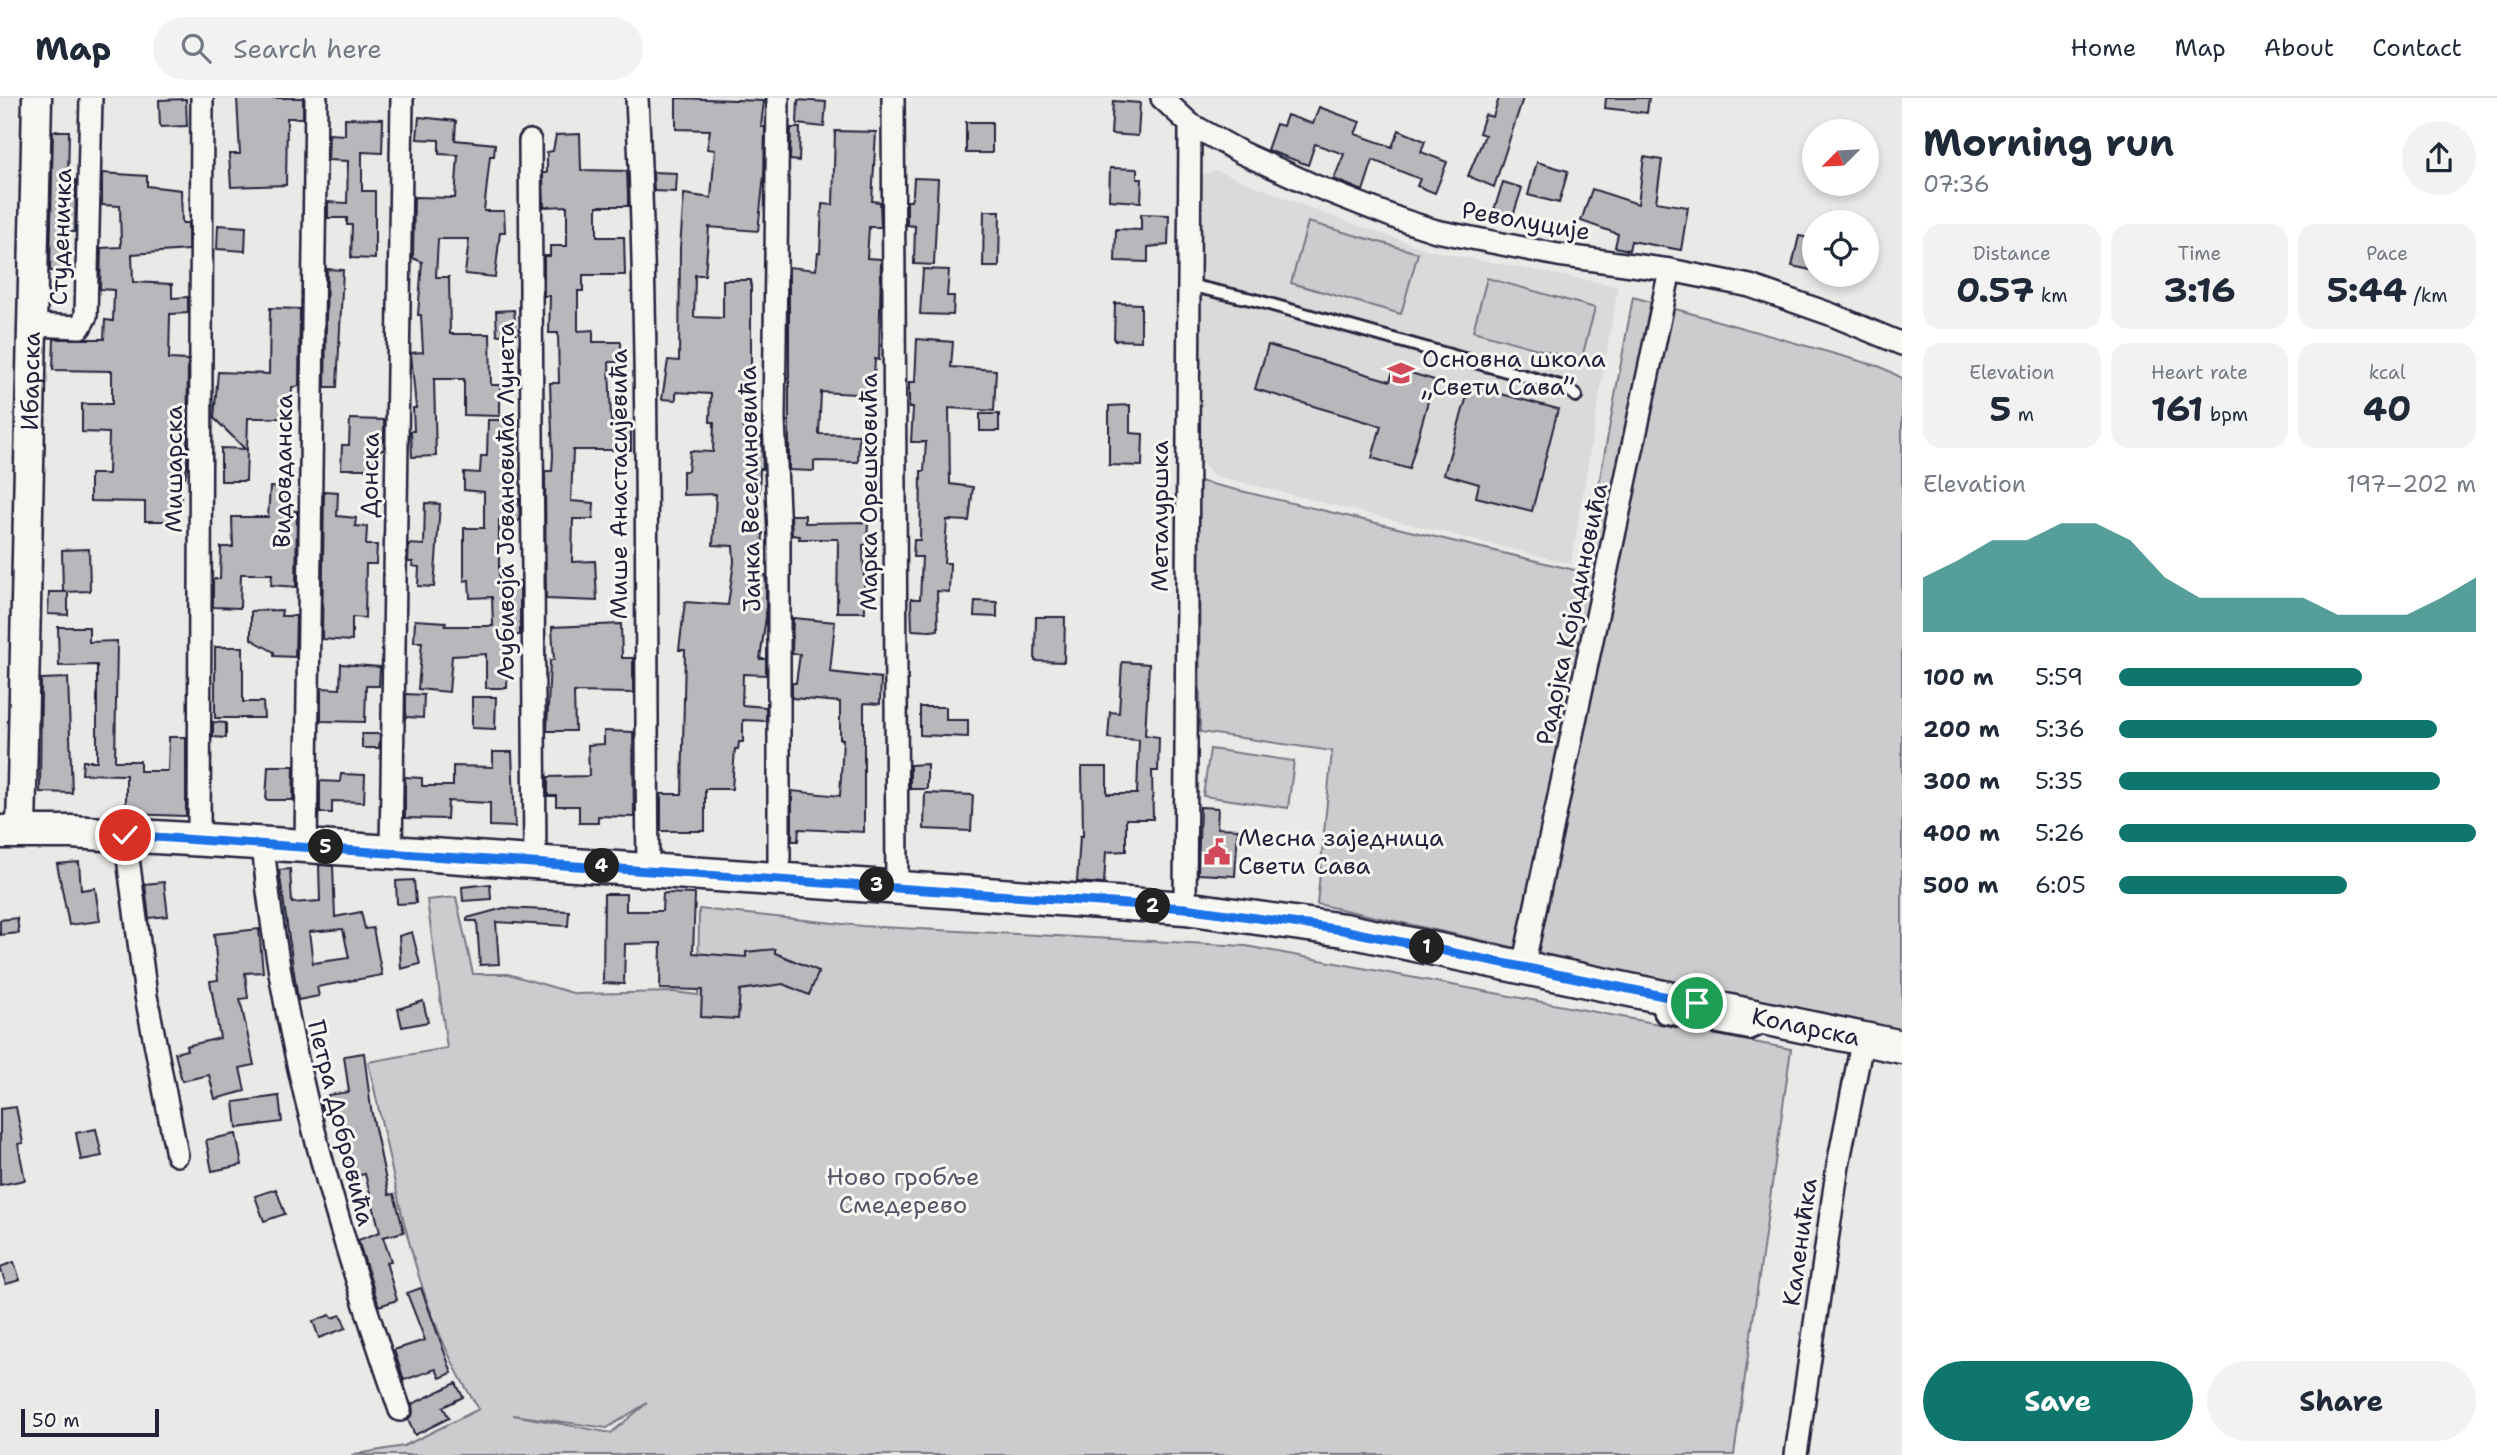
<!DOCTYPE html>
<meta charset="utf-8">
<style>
:root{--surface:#fff;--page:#f2f2f3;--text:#1f2937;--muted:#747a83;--line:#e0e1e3;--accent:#0f766e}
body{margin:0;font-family:"Shantell Sans",sans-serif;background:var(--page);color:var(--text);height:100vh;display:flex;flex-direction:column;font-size:26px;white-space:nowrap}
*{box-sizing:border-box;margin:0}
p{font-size:23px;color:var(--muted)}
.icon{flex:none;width:38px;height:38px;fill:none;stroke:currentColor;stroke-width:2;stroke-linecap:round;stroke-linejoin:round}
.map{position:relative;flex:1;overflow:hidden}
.drawer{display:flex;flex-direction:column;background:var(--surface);width:595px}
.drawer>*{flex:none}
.needle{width:46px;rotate:246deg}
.buttons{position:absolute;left:1802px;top:21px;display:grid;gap:14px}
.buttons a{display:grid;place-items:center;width:77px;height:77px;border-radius:50%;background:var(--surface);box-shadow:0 4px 10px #0003;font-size:35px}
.scale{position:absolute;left:21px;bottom:18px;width:138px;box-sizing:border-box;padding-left:7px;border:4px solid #22223b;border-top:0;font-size:19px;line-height:24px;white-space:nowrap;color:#22223b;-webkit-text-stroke:5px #f6f6f2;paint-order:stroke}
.pin{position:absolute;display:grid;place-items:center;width:60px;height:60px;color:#fff;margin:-30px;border:4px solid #fff;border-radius:50%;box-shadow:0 2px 7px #0007}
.km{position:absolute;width:35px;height:35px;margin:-18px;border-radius:50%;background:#222;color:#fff;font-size:19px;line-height:35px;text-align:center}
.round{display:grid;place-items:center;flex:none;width:74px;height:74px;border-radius:37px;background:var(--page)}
.overview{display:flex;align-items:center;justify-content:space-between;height:119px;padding:0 21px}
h1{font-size:38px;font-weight:700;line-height:52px}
.figures{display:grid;grid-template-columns:repeat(3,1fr);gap:10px;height:119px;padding:7px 21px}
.figures div{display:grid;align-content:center;border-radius:18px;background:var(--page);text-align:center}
.figures b{font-size:35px;font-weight:700}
.figures small{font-size:19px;font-weight:400}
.figures p{font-size:19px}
.chart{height:196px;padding:14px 21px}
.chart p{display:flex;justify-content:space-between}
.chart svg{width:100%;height:126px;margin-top:7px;fill:var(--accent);opacity:.7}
.action{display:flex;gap:14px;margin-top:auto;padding:14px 21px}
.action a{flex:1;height:80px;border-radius:42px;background:var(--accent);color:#fff;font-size:28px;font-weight:700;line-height:80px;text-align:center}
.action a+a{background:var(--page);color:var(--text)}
ul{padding:0 21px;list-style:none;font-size:23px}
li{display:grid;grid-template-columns:112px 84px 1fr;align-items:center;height:52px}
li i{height:18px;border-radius:9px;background:var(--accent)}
header{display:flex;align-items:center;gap:42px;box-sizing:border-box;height:98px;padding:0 35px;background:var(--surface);border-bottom:2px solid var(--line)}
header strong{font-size:33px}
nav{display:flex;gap:38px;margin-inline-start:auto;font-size:24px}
.search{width:490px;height:63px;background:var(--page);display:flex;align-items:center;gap:18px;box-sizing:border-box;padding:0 24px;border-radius:38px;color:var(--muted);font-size:26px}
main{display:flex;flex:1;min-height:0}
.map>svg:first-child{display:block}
.built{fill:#dadada}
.green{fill:#ccccce;stroke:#777784;stroke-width:2;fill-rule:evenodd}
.building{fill:#b8b8bc;stroke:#22223b;stroke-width:2;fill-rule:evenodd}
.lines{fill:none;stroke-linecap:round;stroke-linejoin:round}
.service-casing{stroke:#22223b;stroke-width:16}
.minor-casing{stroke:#22223b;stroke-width:26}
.tertiary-casing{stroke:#22223b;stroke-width:33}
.secondary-casing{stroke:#22223b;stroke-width:37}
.service{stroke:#f6f6f2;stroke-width:10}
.minor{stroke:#f6f6f2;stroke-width:21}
.tertiary{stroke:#f6f6f2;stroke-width:28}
.secondary{stroke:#f6f6f2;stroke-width:32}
.route-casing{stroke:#fff;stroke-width:14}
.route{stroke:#1a73e8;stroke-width:9}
.labels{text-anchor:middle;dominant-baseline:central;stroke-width:6;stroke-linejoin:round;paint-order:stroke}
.street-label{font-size:24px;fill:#22223b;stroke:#f6f6f2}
.poi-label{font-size:24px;fill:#22223b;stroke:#f6f6f2;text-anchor:start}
.park-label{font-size:24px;fill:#555567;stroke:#f6f6f2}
</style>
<header>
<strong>Map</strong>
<div class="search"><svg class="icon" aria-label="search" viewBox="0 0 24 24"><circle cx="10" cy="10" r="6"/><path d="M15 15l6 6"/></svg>Search here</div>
<nav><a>Home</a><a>Map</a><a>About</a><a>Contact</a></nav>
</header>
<main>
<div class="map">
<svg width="1902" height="1357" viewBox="0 0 1902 1357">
<rect width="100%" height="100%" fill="#e9e9e7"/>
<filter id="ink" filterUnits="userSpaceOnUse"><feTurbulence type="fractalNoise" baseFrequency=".0143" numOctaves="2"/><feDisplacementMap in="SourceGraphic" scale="14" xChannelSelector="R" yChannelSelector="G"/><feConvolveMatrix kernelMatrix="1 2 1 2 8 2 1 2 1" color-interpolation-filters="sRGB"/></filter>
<g filter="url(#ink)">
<!-- built -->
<path class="built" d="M1216,72L1320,114L1432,153L1618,188L1571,466L1215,378L1198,362V82L1204,76Z"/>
<!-- green -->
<path class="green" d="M1308,124L1418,155L1401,216L1291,185Z
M1487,180L1595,210L1581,263L1473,233Z
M1633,199L1881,269L1902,280V935L1317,806L1332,653L1200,634L1199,383L1583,474Z
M1210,651L1294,663L1288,710L1203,698Z
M456,799L473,876H508L576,896L674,894L698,897L699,811L862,828L1246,848L1791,951L1734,1357H351L404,1348L479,1311C412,1210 396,1080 368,964L447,950L427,802ZM647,1305L611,1335L513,1317L607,1330Z"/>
<!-- building -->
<path class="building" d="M237,0H303V20H287L286,87L231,89L229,56H240Z
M676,0L764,3L761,29H765L764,77L758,133L709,129L705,177H695L694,219L723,220V182H751V281H747L743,338L762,339L763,371H760L759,401H754L752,435H763L761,476L765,477L766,483V519L760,561H766V577L743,576L742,607L766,609V623L743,622V644H739L738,651H735L732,691H705V733H661V696H682L685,552H679L685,504L728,507L734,464L733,448L713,447L716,396L683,397V373H688L690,353L713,354L714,324H710L711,296L676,294V302L662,301L668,262L679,263L680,150L684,96L711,100L715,52L707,51L710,32L676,31Z
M1499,0H1523L1494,89L1468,78L1485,37L1479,35L1485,17L1493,19Z
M1606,0H1649L1647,15L1605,10Z
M186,1L187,28L160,29L159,2Z
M798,2L826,4L824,29L797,26Z
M1113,3L1140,5L1138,38L1111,36Z
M1319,9L1360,24L1355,36L1392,49L1399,32L1425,43L1421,54L1447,64L1435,95L1417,88L1420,81L1373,62L1363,93L1334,81L1344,56L1315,46L1308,67L1267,52L1276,26L1283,28L1287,17L1313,26Z
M419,19L456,23L455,42L495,46L494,58H490L484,113H504L505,134H500L495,179L465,176L469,141H438L436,179H449L450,236H490L491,287H500V318L464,317V281H434L436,358L412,359L411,333H414L413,310H416L411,255L423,254L421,217H418L422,164L413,160L414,99L455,100L458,57L439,56V42L417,41Z
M345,20L383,21L382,55L362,54V93H375V161L351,160L352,127H347V120H328V104L347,105L348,63L328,62L329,36L345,37Z
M966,24H992V55H966Z
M791,30H800L799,63L790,62Z
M53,33H69L68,82H76L75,134H68L67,173H50Z
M835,33L876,34L872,103L880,104L881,129H869L867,160L881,161L879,262L875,261L873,297L821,294L819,336L859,337L858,364L814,363V373L789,372V169L816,172L818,155H820L822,106L833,107Z
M580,36L581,72L627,73L628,97V108H597V139H624L625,177H583V193H578V233L593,232V244H621V264H609L611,323H631V352H573L571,403L594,405L593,421H573L572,464L595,463L597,503L546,501L545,373H552L553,358L550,285H559L558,235H549L550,198H544V158H550V148H567V108L544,109L543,75H547V54L553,53L556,37Z
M1644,59L1662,62L1656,104L1688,109L1681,152L1631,143L1629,152L1615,149L1618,136L1581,123L1592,91L1638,106Z
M1537,64L1568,73L1559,105L1528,97Z
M1110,70L1137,71V81H1142L1141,104L1109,102Z
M653,74L677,75L676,94L654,93Z
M102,75L147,78V88L181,92L182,125H188V152L132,156L133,184L172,186V200L188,199V215L170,216L169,261L188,262L187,369L185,379H181V409H174V423H145V404L90,403V376H108L109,335L82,334V306H112V273L53,272L54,241H104L105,222L113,223L114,192L100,191L101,150L121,149L120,108L102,107Z
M914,80L938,81L934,167L914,166L915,128L907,127V103H911L913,96Z
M1503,84L1522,90L1513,118L1494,112Z
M984,113H1000L999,169H983Z
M1141,116L1169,117L1168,147L1148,149V164L1115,163L1116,131L1141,132Z
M218,127L246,129L245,153L217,151Z
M1799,138L1815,141V173L1792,168Z
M327,171L343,172L337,289H325Z
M923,171L949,172L947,198H954L953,217L920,216Z
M1115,205L1141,206V243L1114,242Z
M270,210L300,211L299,288L292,289L291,320H248L246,383H221V350L245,351L214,320L218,274L269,276Z
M514,212L516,236L497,237L496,213Z
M917,241L953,244L951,269L996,272L994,313L949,310L950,386L973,389L969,423L947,422L944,465H950L949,494L937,493L938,532L931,533L912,532L911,501H920L922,459H913L914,442H920L921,373H924L926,344H911L913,310H909V284H915Z
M1268,247L1390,283L1394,270L1434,282L1409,371L1372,360L1381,328L1255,291Z
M1470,288L1558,311L1532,413L1476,399L1479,386L1444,376Z
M1130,307V335L1143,336L1142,368L1109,367V308Z
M980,316H999V333H980Z
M350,321L384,322V352H375V371H341L342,347H349Z
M488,322H514L511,401H519L520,423L499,422V484L520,483V537H508L507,590H486V556L452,558L449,594L418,591L422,544H414L415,522L446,524L445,528H493L492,499L470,500L469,482L464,483V430H484V394L464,392V374L480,375L481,358H487Z
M270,389L286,390L284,412L297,413L296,489L271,487L272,476H241L240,510L213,509V481H220L221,449H233L232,419H268Z
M324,393L338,394L337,418L356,420L355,428L367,429L366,447H377L376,466H366L365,520L352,519V543L322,541Z
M425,405L440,406L434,489L418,488L419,469L412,468L413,464H408L409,446L424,447Z
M791,417H805V425L868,424L867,447H863L865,514H837L838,441H799L800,438L792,437Z
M89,451L90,493L63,494L62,452Z
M49,494H68V517L48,516Z
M975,503L997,504V519L974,518Z
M282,512L281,518H296L295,559L274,558V554L251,541V513Z
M1036,519H1065L1064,564L1035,563Z
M793,520L835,524L830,574L881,580L880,606L864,605V734L799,731L798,743H792V693L840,698L843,641H840V604L792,600V585H796L800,556L792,555Z
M621,526L622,560H633V595L574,594L575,633H547L550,562H554L552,529Z
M58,529H89V544L117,543L115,663H140V673H168L169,639H186V718L126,716V677L82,676L83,663H97V567L59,568Z
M215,549H243V604H263L264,620H215Z
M1122,564L1149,566L1145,637L1159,639L1158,673H1152L1153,721H1126V753L1106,754L1104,786L1077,784L1080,738H1083L1082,669H1107V696H1137L1139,642L1108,640L1110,614L1119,615Z
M341,566L380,569L379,588H366L365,624L321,623V590L340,591Z
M68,580L72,695L40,694L41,581Z
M406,596L424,597L423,620L406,619Z
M472,599H496L495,631L472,630Z
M920,609H946V622H968V639L920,637Z
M213,624L226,625V640L213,639Z
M604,633L633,634L634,719L598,718V725H579V708H556V698H548V679L589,678L588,647L604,646Z
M362,636H380L379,650H362Z
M493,654H512L515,729L490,728V705L448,703L447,721L405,720V679L422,680V688H453V668L493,669Z
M927,666V691H910V667Z
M268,668H294L293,702H266Z
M341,676L365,677L364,704L332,703V715H320V683L340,684Z
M925,695L973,697L971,733L924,731Z
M1200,709L1218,710L1217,730L1238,731L1235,778L1198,776Z
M79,764L81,792L95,790L100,823L69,827L57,766Z
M319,767L333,768L335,819L361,814L365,831L373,830L382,877L317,889L319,898L298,902L279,772L290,771L292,805L320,803ZM343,831L349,860L313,865L309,834Z
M414,782L416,805L397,806L396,783Z
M164,784L168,818L149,820L145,786Z
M490,786L491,801L463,803L462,789Z
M663,795L695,796L693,855L746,859V854L775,851V855L819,873L809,897L783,886L740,892L738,921L701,919L702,892L660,891L661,845L625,846L624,886L603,885L604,796H626V813H662Z
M504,810L569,813L568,828L496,824L499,866L480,867L477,823H467V820Z
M17,820L19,835L0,837V822Z
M259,831L263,874L245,875L248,900L240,901L254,967L240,970L245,993L215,1001L209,977L182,983L175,955L187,952L186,948L220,940L210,883L218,882L214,836Z
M412,834L420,866L401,871L399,838Z
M423,903L428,924L402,929L398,911Z
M364,955L371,1011L389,1097L394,1096L404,1134L383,1139L391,1163L386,1164L397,1202L379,1208L358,1142L380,1134L365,1076L351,1079L338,1017L324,1018L320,1002L328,1001V997L349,994L344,958Z
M279,998L282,1024L237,1030L234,1004Z
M16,1009L23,1045L18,1046L25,1082L0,1087V1011Z
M96,1031L102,1058L81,1062L76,1035Z
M236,1036L242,1067L212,1073L206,1042Z
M276,1091L285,1116L264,1123L255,1098Z
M14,1164L20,1182L6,1186L0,1169Z
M421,1190L452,1275L440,1280L436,1271L404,1282L394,1252L425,1242L407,1195Z
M330,1217L332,1220L341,1217L346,1230L319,1240L313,1223Z
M456,1285L463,1299L443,1309L449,1320L415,1337L408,1322L413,1315L412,1306Z"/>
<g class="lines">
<!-- service casing -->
<g class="service-casing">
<path id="service" d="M1188,187L1255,202L1567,290L1576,298
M1653,904L1662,919L1750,936L1765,929"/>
</g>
<!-- minor casing -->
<g class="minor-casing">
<path id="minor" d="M637,0C650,257 645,514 648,771
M778,0L774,322L779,436V780
M893,0L897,788
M1162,0L1190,26L1242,55L1315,88L1399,121L1436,133L1558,157L1670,172L1750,188L1830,216L1902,246
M530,43L535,763
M32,227L80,229L86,218L91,0
M125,737L146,898L177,1057
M199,741L202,0
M263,745C280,940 336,1127 400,1312
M306,748L316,0
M391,754L402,0
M1185,810L1190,26
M1523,869L1670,172
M1796,1357L1838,1067L1863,940"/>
</g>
<!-- tertiary casing -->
<g class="tertiary-casing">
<g id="tertiary">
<path id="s1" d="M21,733L37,0"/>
</g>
</g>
<!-- secondary casing -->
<g class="secondary-casing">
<g id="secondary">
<path id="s2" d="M0,734H71L306,748L1185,810L1344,832L1902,949"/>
</g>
</g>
<!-- service -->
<use href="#service" class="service"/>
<!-- minor -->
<use href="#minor" class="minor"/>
<!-- tertiary -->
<use href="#tertiary" class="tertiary"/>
<!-- secondary -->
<use href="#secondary" class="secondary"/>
</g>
</g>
<g class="lines" filter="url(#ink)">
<!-- route casing -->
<g class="route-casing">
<path id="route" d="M125,737L1185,810L1343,832L1697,905"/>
</g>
<!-- route -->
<use href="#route" class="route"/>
</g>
<!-- icons -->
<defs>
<g id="school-bare" transform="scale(2.1)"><path d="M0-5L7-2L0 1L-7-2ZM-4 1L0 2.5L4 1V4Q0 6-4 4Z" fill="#d1495b" stroke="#f6f6f2" stroke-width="2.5" paint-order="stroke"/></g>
<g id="civic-bare" transform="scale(2.1)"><path d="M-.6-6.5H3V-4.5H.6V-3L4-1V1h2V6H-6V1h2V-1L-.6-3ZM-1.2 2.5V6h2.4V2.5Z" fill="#d1495b" stroke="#f6f6f2" stroke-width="2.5" paint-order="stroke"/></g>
</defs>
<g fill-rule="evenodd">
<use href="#school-bare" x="1401" y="275"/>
<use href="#civic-bare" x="1217" y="754"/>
</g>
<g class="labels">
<!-- street labels -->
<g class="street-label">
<text transform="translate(1526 123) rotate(10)">Револуције</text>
<text transform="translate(61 139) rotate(-88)">Студеничка</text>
<text stroke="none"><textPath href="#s1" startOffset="450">Ибарска</textPath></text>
<text transform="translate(174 371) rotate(-90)">Мишарска</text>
<text transform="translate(283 373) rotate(-89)">Видовданска</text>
<text transform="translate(370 377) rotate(-89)">Донска</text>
<text transform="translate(619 386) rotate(-90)">Мише Анастасијевића</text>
<text transform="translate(750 391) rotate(-91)">Јанка Веселиновића</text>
<text transform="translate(869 394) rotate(-90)">Марка Орешковића</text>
<text transform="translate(506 403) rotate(-90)">Љубивоја Јовановића Лунета</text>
<text transform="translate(1160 418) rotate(-90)">Металуршка</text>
<text transform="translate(1572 516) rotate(-78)">Радојка Којадиновића</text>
<text stroke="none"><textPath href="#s2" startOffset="1820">Коларска</textPath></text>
<text transform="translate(341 1025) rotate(76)">Петра Добровића</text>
<text transform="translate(1800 1144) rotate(-82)">Каленићка</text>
</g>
<!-- poi labels -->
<g class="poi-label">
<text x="1422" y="261">Основна школа<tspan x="1422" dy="28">„Свети Сава”</tspan></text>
<text x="1238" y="740">Месна заједница<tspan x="1238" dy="28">Свети Сава</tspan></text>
</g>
<!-- park labels -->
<g class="park-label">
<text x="903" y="1079">Ново гробље<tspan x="903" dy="28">Смедерево</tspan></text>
</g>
</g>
</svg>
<div class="buttons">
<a><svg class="needle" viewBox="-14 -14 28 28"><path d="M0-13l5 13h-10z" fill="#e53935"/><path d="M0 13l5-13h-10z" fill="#747a83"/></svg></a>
<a><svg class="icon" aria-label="locate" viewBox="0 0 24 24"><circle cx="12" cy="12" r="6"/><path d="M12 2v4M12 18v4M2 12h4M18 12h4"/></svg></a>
</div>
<div class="scale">50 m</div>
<div class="pin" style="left:1697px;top:905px;background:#1e9e55"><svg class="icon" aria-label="arrive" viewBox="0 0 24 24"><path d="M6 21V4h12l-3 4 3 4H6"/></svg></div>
<div class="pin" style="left:125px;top:737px;background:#d93025"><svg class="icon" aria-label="check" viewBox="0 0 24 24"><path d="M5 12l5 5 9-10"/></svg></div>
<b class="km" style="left:1427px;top:849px">1</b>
<b class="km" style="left:1153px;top:808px">2</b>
<b class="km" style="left:877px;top:787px">3</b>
<b class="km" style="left:602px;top:768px">4</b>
<b class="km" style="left:326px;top:749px">5</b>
</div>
<section class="drawer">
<div class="overview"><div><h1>Morning run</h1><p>07:36</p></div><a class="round"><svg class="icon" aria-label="share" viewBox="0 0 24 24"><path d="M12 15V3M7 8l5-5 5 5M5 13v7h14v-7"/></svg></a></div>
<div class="figures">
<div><p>Distance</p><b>0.57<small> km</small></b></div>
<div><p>Time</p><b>3:16</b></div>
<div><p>Pace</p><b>5:44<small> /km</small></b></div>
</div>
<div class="figures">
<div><p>Elevation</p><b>5<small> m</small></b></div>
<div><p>Heart rate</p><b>161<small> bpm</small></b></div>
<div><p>kcal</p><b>40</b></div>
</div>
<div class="chart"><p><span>Elevation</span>197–202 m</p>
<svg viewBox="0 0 160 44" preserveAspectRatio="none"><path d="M0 44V25L10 19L20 12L30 12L40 6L50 6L60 12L70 25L80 32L90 32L100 32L110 32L120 38L130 38L140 38L150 32L160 25V44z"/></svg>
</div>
<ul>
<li><b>100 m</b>5:59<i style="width:68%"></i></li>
<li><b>200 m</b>5:36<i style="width:89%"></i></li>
<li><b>300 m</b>5:35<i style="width:90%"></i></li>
<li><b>400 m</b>5:26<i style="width:100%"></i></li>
<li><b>500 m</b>6:05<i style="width:64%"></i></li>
</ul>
<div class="action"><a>Save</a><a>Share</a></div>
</section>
</main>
